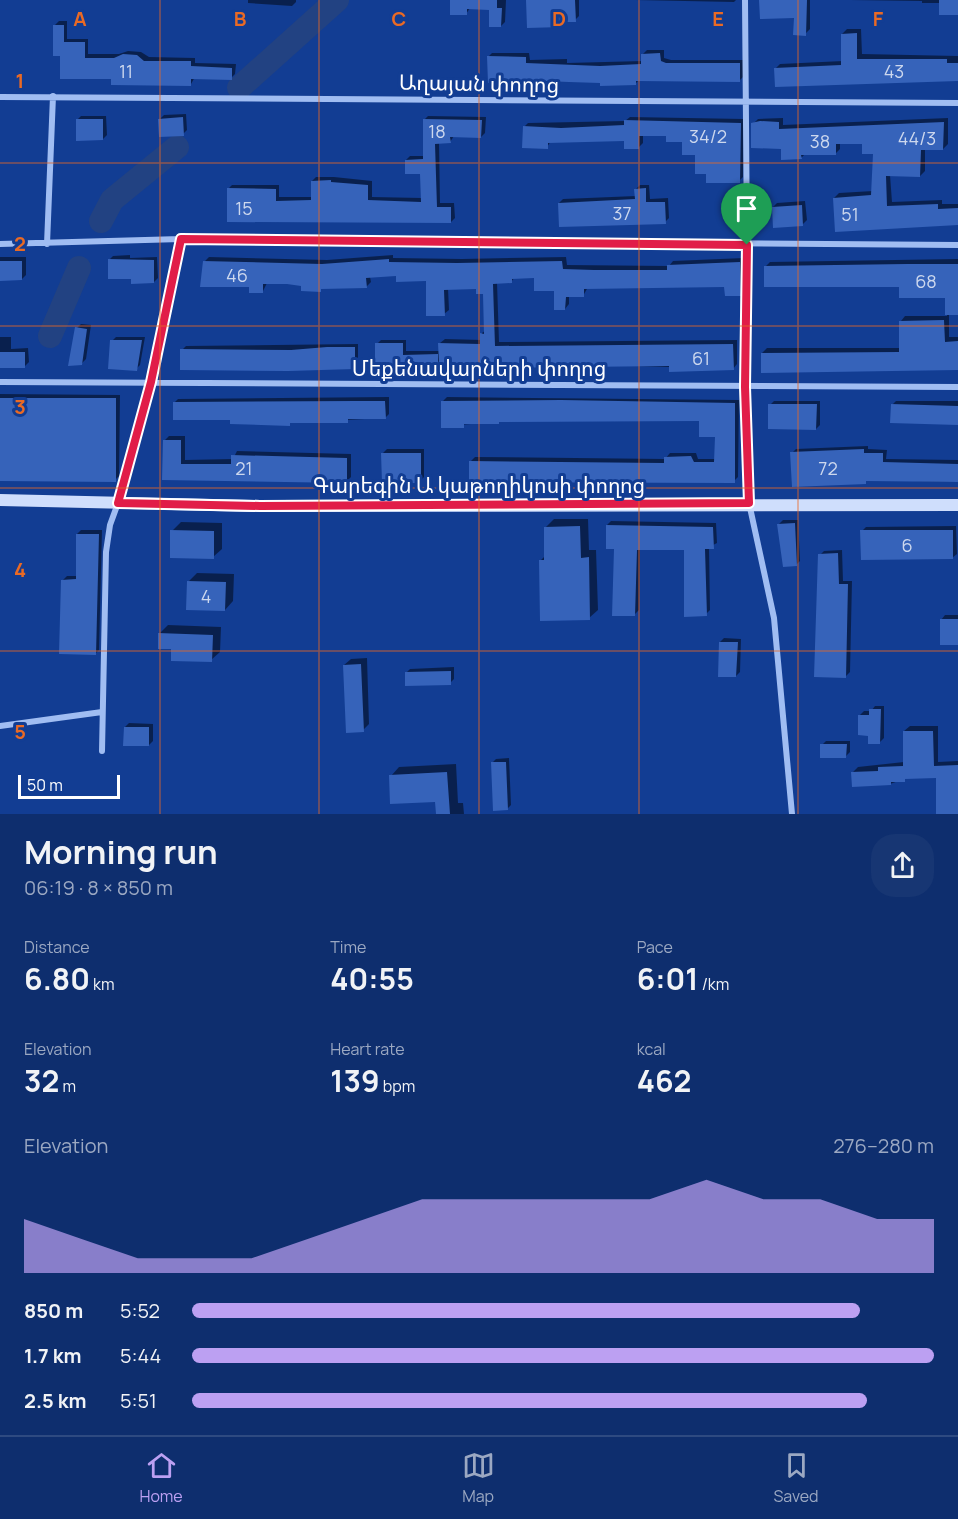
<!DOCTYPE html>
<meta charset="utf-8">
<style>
:root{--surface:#0e2e6e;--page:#173673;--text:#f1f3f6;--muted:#9ba8c2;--line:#2e4a81;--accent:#bca0f2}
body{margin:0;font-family:Manrope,"Noto Sans Armenian",sans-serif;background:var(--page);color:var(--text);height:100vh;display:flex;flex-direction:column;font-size:22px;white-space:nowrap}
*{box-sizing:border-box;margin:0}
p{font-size:20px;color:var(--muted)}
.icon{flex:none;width:33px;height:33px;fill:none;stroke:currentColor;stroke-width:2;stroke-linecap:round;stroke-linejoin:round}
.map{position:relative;height:814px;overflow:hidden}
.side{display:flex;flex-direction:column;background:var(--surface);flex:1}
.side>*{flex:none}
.scale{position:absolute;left:18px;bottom:15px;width:102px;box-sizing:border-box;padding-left:6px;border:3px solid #fff;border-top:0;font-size:16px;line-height:21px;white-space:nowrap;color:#fff;-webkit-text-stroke:4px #123d93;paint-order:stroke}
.pin{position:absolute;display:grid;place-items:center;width:51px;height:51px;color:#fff;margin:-62px -26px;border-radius:50% 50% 50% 0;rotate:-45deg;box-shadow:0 0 6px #0007}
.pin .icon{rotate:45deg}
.round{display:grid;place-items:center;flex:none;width:63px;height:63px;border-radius:24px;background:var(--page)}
.headline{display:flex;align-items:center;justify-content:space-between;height:102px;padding:0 24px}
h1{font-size:33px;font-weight:700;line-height:45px}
.metrics{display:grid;grid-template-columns:repeat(3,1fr);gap:9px;height:102px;padding:6px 24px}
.metrics div{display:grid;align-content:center}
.metrics b{font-size:30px;font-weight:700}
.metrics small{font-size:16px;font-weight:400}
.metrics p{font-size:16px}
.chart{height:168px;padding:12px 24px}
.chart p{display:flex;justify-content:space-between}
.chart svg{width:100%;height:108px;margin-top:6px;fill:var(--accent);opacity:.7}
ul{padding:0 24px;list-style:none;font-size:20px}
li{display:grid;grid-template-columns:96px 72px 1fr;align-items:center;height:45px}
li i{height:15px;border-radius:8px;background:var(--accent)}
.menu{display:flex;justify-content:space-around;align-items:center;height:84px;border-top:2px solid var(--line);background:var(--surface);font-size:16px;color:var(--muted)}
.menu a{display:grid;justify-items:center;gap:3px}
.menu .active{color:var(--accent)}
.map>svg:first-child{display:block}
.shadow{fill:#0007}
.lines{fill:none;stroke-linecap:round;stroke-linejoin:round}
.river{stroke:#224282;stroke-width:24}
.building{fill:#3663ba}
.street{stroke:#a0bdf2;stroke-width:6}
.secondary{stroke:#cfdefc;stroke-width:12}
.route-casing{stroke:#fff;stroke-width:12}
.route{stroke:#e11d48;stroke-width:8}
.grid{fill:none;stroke:#ea6a24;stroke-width:1.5;stroke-opacity:0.55}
.labels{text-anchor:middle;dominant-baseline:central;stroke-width:6;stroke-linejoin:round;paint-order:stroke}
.number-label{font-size:18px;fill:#cdd8ee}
.street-label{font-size:21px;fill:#fff;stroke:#123d93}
.grid-label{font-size:20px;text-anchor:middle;font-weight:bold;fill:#ea6a24;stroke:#123d93;stroke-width:6;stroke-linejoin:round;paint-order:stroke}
</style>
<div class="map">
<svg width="958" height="814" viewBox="0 0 958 814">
<rect width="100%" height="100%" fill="#123d93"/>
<!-- shadow -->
<path class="shadow" d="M248,0H296V2L292,6L248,3Z
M452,0H506L505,22L501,26L491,9L470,8L466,14Z
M528,0H579V16L575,20H566L561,25Z
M635,0H736L734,2Z
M761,0H810V29L805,34L795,16Z
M850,0H958V14L940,3H922V1Z
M59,21H67V39H88V54H119L128,51L141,52L149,57L195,58V63L236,64L235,74L231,78L195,77L191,84L112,78L62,55L55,25Z
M847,29H861L862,54L958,56V79L776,68L780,64L843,61L842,34Z
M647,50H664V58L671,60H743L744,76L740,80L640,79L635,84L602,81L489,82L488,57L492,53H529L530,60L567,59V63L643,61V54Z
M186,114L187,130L183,134L160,119L164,115Z
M81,116H106L107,135L103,139L77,120Z
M428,116L486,117L485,133L481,137L454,136L450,142H439L440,203H454L455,218L451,222L228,221V189L232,185H279V197H313L312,181L316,177H334L372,181V197L422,198V172L406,160L410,156H425L424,120Z
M630,117L744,119L743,177L739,181L707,172L697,153L684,140L668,134H643V143L639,147L626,140L551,141L547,147L524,127L528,123L625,121Z
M783,118V125L948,118V144L943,149L925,148V171L920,176L890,175L892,202L942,200V204H958V224L834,198L839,193L873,191L874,153L864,143H840V149L835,154L806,153L801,158L782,147L753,124L758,119Z
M640,185H649L650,199L668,198L669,218L665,222L559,203L563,199L636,196V189Z
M805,201L807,220L803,224L773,207L777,203Z
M130,255V258L157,257L158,278L154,282L132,277L109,260L113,256Z
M393,255V258L462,259L566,257L567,265L669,266L673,261L744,258L745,289L740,294L726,285L588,287L583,296L569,295V304L565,309L556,289L535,277H515L511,282H497L499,342L737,340V364L733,369L440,360L437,363H377V344L381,340H406V351H440V343L445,339L482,340V333L486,330L484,292L478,288H448L449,310L444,314L427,280L397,274L370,277L371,282L366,287L267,283L263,291L204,262L209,257L327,260Z
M0,257H26V275L22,279H0Z
M958,259V313L949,314V337H958V369L762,353L767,348H901V321L905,316H947L946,296L900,286L765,267L770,262Z
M81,324L91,325L86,359L81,364L77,328Z
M0,337H11V349L28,348L29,362L25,366L0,367Z
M116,337H145L140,365L136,369L112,341Z
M358,344V363L354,367L182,350L186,346Z
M0,394L120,395L119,476L115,480H0Z
M389,397V414L385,418L263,424L174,403L178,399Z
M447,397L739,400L738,477L734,481L471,461L475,457L665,459L670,453H696L698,459H716V436L701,420H529L442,426V402Z
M774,401H820V425L816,429L770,405Z
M896,401H958V423L892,405Z
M169,436H185V460L233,459L237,451L351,454V477L347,481L164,478V441Z
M868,446V449L887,450L886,459L958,460V482L867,480L865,482L792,453L796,449Z
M387,449H424V477L420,481L383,453Z
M554,519H588L589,550H596L598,610L589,618L541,560L546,555V527Z
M783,520H798L800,561L796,565L779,524Z
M611,521L716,523L717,543L709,547L710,610L706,614L685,549L640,548L639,610L635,614L607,525Z
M181,522L222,523V549L213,557L172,531Z
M956,526L957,554L952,558L862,531L866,527Z
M81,530H102L99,650L95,654L63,580L67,576H78L77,534Z
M842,550L843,581H852L850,672L846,676L820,555L824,551Z
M197,573L234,574L233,601L225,610L188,582Z
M945,615H958V644L941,620Z
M168,625L221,627L220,652L211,660L172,648L160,633Z
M724,638L741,639L740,672L736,676L720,642Z
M367,658L369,724L363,730L344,665L351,659Z
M454,667V679L450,683L406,673L410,669Z
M875,706H884V738L880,742L869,734L860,715L864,711H871Z
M129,723L153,724V741L149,745L125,727Z
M910,726H938V762L958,761V814H936L937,777L907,778L890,784L853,772L858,767L904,762V731Z
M826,741H850V752L846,756L822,745Z
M509,758L511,805L507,809L492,763L496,759Z
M456,764L458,803H463L464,814H437V800L391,776L399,767Z"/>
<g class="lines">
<!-- river -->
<path class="river" d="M239,88L337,0
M101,221L112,200L177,147
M50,336L79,268"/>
</g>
<!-- building -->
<path class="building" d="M450,0H497V8H502L501,27H489V10L467,9V15H450Z
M526,0H575L576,22H562V27L527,28Z
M759,0H807L806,36L793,35L794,18L760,19Z
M939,0H958V15H939Z
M53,25H64V42H85V58H114L123,54L137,55L144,61H191V66L232,68V80L191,79V86L111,85V79H60V56H53Z
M857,33V59H947V63H958V81L775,87L774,68L841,65V34Z
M660,53L661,61L666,63H740V82L636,81V85L600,86V83L538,81L488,83L487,56L526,57V63L600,66L641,64V54Z
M183,117L184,136L159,137L158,119Z
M76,119H103V140L76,141Z
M423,119L482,120L481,138L450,137L451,143L435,144L437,207H451V223L227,222V188L276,189V201L311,200V181L331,180V182L368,185V200L421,202L420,174H405V160L423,159Z
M624,120L741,123L740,183H706V174H695V155H682V142H666V136H639V149H624V141L548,143V149L522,148L523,126L561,128L624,125Z
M760,121L779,122V129L944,122L943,150H921L920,177L886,176L887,206L938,204V209L958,208V225L835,232L833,198L871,195L873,154H862V144H836V155H801L802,159L781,160V149L751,148V123Z
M646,188V202H665L666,224L559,227L558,203L635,199L634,189Z
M802,205L803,226L773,228L772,207Z
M108,259L154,260V283L131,284V279H108Z
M389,259V262L457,263L562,261L563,269L594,270H667V265L740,262L741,296H725L724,287L584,289V297H566L565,310H554V291H534V278L512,279V283L493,284L495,346L733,344L734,370L669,372V366L494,368V363L439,364L438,343L480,344V333L484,334L483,294H476V289L444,290L445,316H426V281L396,282V276L366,278L367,288L321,289V292L301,291V286L287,284H263V293H249V287H200L203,261L322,264Z
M0,261H22V280L0,281Z
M907,264H958V315H945V298H899V287H764V266Z
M944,320L945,342L958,341V370L761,373V353L899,352V321Z
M75,327L87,329L82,365L68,366Z
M110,340H142L137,371L108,369Z
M375,343H403V355L438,354V364L375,365Z
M327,347H355V369L288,371L180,370V349L291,350Z
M0,352H25V368H0Z
M0,398H116V482L0,481Z
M561,400L735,403V483L469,482V461L664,463V457L691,456L694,462H714L715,437H699V421L499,422V424H464V428H441V401Z
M357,401H385L386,419H348V423H290V426L230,424V420H173V402Z
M768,404H817L816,430L768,429Z
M891,404L958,406V425L890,423Z
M163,440H181V464H231V455L347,458V483L162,480Z
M864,449V453H883V462L958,464V482L866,481V484L792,487L790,452Z
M381,453H421V483H382Z
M795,523L797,566L783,567L777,524Z
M606,525L713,527L714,549H705L707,616L684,617V550H637L635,616H612L614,549H606Z
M580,526L581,558L589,557L590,620L540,621L539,560H544V527Z
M170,530L214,531V559L170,558Z
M860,530H953V559L861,560Z
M76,534H99L96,655L59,654L61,580L76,579Z
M838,553L839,584H848L846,678L814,677L818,554Z
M187,581L226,582L225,611L186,610Z
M940,619H958V645H940Z
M158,633L213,635L212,662L171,661V649H158Z
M719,642H738L736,677H718Z
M361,664L364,732L346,733L343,665Z
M451,671V685L405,686V672Z
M869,709H881L880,744H868V736L858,735V715H869Z
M124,727H149V746H123Z
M903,731H933L934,766L958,765V814H936V778L905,779V782H891V785L852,787L851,772L878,771V767L903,766Z
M820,744H847L846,758H820Z
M491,762H506L508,810L493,811Z
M447,772L450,814H436L435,802L390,804L389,775Z"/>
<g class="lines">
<!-- street -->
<path class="street" d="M745,0L747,245L745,387L749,503L774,618L792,814
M0,97L958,103
M0,244L181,239L958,245
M47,244L53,96
M0,382L958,387
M0,726L102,712
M102,751L106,552L110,525L118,503L151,382L181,239"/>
<!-- secondary -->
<path class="secondary" d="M0,500L260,506L958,505"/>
</g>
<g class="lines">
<!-- route casing -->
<g class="route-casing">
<path id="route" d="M181,239L747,245L745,387L749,503L260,506L118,503L151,382Z"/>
</g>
<!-- route -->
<use href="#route" class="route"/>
</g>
<!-- grid -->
<path class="grid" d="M160,0V814M319,0V814M479,0V814M639,0V814M798,0V814M0,163H958M0,326H958M0,488H958M0,651H958"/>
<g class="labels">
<!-- number labels -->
<g class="number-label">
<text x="126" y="71">11</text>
<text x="894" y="71">43</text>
<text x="437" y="131">18</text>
<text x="708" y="136">34/2</text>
<text x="917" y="138">44/3</text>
<text x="820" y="141">38</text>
<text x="244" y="208">15</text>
<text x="622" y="213">37</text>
<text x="850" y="214">51</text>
<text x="237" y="275">46</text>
<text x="926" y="281">68</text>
<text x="701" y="358">61</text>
<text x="244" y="468">21</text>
<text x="828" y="468">72</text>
<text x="907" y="545">6</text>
<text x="206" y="596">4</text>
</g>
<!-- street labels -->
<g class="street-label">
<text transform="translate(479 83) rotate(1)">Աղայան փողոց</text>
<text x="479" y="368">Մեքենավարների փողոց</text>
<text x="479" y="485">Գարեգին Ա կաթողիկոսի փողոց</text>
</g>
</g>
<g class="grid-label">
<text x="80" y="26">A</text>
<text x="240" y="26">B</text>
<text x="399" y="26">C</text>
<text x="559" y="26">D</text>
<text x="718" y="26">E</text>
<text x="878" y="26">F</text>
<text x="20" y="88">1</text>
<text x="20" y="251">2</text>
<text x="20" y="414">3</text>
<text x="20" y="577">4</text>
<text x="20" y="739">5</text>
</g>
</svg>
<div class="scale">50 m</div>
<div class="pin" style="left:747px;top:245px;background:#1e9e55"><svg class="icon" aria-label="arrive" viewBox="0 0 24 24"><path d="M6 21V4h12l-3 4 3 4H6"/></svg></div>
</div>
<section class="side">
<div class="headline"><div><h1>Morning run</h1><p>06:19 · 8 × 850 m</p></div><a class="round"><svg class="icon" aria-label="share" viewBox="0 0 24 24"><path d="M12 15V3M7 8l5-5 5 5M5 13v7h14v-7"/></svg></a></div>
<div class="metrics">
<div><p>Distance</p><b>6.80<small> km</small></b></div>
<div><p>Time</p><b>40:55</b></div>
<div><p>Pace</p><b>6:01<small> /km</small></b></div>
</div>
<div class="metrics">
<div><p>Elevation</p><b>32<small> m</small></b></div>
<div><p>Heart rate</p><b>139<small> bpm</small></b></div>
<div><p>kcal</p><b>462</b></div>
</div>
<div class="chart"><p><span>Elevation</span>276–280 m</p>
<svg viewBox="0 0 160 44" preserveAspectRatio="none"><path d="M0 44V22L10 30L20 38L30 38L40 38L50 30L60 22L70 14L80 14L90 14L100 14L110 14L120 6L130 14L140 14L150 22L160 22V44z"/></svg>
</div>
<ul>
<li><b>850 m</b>5:52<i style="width:90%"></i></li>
<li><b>1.7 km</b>5:44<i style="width:100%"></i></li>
<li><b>2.5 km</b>5:51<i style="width:91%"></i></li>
</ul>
</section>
<nav class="menu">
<a class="active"><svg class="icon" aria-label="home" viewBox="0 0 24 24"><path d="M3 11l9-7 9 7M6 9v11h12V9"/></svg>Home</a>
<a><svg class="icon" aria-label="map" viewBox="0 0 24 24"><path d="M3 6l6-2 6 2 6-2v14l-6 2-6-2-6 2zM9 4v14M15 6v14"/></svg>Map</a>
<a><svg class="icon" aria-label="saved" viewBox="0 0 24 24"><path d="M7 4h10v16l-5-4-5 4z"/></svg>Saved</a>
</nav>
